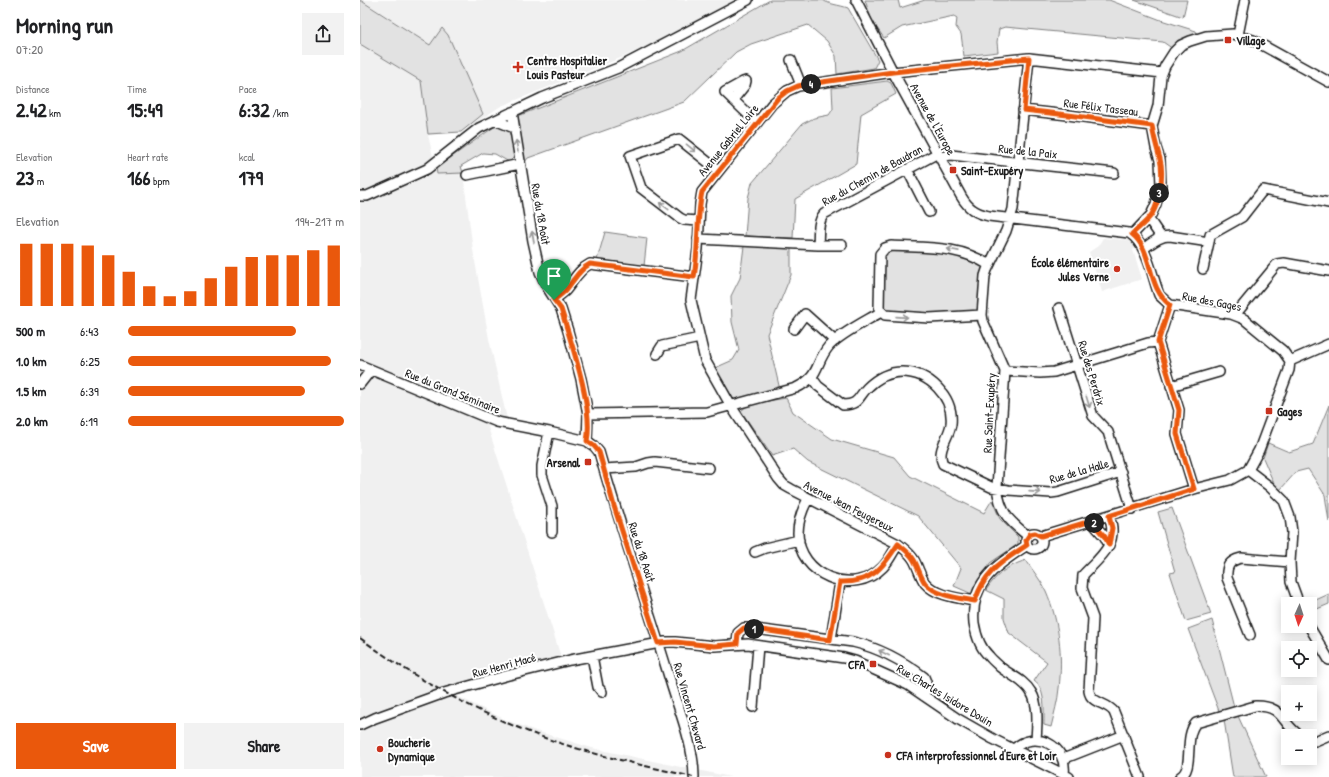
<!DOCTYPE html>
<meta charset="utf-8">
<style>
:root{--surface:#fff;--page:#f2f2f2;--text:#202124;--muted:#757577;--accent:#ea580c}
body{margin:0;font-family:"Patrick Hand",sans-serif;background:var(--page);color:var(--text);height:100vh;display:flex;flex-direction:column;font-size:15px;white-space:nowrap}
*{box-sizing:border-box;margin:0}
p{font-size:13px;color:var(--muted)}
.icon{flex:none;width:22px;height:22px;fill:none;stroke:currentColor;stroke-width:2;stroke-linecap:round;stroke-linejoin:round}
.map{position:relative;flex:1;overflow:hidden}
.side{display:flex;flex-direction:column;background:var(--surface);width:360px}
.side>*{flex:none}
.needle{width:26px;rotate:183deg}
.tools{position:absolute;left:921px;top:597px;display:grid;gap:8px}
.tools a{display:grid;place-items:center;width:36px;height:36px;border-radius:0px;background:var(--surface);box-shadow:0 2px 10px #0003;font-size:20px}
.pin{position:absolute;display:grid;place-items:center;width:34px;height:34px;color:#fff;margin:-41px -17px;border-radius:50% 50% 50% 0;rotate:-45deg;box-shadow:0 0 4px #0007}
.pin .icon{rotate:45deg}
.km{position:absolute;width:20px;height:20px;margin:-10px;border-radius:50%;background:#222;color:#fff;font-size:11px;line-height:20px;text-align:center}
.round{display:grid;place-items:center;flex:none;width:42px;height:42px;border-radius:0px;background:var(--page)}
.headline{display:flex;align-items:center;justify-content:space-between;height:68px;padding:0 16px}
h1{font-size:22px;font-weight:800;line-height:30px}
.stats{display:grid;grid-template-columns:repeat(3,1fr);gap:6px;height:68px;padding:4px 16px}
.stats div{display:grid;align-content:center}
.stats b{font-size:20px;font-weight:800}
.stats small{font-size:11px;font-weight:400}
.stats p{font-size:11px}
.chart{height:112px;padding:8px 16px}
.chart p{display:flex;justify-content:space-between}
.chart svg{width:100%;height:72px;margin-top:4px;stroke:var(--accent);stroke-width:6}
.action{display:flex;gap:8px;margin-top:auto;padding:8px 16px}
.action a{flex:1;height:46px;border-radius:0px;background:var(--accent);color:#fff;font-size:16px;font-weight:800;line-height:46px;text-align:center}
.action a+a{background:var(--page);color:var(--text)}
ul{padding:0 16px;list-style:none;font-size:13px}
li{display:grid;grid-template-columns:64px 48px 1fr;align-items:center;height:30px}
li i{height:10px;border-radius:5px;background:var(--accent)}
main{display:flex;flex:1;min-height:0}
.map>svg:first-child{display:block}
.built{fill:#f0f0f0}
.green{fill:#e2e2e2;stroke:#7f7f7f}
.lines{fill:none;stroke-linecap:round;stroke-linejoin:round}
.minor-casing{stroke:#1c1c1c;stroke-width:12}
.minor{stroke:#fff;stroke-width:9}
.rail{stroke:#1c1c1c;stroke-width:2;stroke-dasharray:6 3;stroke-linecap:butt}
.oneway{stroke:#999}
.route-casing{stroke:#fff;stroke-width:8}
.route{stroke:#ea580c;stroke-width:5}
.poi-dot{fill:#c8321e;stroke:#fff;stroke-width:1.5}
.labels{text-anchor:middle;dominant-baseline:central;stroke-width:4;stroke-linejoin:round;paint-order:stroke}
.poi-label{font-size:12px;font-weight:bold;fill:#1c1c1c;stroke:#fff;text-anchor:start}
.street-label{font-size:12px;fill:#1c1c1c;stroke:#fff}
</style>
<main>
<section class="side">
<div class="headline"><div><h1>Morning run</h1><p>07:20</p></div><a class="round"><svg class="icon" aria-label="share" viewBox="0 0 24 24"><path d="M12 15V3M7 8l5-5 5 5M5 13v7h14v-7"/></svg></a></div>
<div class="stats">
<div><p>Distance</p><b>2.42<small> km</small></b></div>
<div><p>Time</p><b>15:49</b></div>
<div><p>Pace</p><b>6:32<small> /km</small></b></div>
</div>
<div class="stats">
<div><p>Elevation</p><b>23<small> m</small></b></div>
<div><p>Heart rate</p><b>166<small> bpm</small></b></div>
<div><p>kcal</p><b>179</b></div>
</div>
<div class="chart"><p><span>Elevation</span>194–217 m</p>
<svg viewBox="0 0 160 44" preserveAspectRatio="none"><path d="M5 44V6M15 44V6M25 44V6M35 44V7M45 44V13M55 44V23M65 44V32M75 44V38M85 44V35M95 44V27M105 44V20M115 44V14M125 44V13M135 44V13M145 44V10M155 44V7"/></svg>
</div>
<ul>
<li><b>500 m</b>6:43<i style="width:78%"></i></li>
<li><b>1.0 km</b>6:25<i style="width:94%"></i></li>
<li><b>1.5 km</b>6:39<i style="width:82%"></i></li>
<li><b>2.0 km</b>6:19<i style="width:100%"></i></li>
</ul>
<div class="action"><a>Save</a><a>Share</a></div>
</section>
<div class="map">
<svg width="969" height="777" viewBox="0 0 969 777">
<rect width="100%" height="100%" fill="#fff"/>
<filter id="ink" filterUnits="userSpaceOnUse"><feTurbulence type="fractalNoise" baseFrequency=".025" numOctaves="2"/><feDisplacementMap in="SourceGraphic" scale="8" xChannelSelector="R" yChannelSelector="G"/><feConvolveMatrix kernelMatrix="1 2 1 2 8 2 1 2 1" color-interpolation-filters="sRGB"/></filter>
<g filter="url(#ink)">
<!-- built -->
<path class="built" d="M1,0H375L307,37L263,57L141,106L101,132L68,135L77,174L103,173L113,250L129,339L147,419L128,427L201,657L68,693L77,700L95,695L146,720L176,731L232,748L330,769V777H0V43L75,48Z
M743,238L769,240L775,248L773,250L782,279L742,292L729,252L738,246Z
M337,770L371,777H337Z"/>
<!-- green -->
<path class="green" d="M0,0L70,45L82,28L88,35L123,114L101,132L68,134L61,81L0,44Z
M410,0H463C467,4 480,5 488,8L518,60L514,68L477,74L476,56L467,41L448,25L391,44L376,52L324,102L168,158L165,162L158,116L322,51Z
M505,0H538L540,8L565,0H749L801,20L836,31L837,35L813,49L803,42L645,27L639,29L637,42L638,52L604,56L601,34L596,27L597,18L594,16L542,27L524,38L512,21Z
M774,0H827L823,17Z
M527,81L531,83L536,94L501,114L496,164L435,199L433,238L385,236L388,198L392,183L442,124L454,118L469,115L473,109L472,88Z
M143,126C154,133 153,145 154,157L149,162L135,154L123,153L101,166L103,173L77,174L76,168L134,127Z
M245,232L287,238L284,266L237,260Z
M384,246L431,248V275L407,334L420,390L375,402L355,368L373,360L379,350L372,322L371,296L380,278Z
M535,250L587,252L612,258L623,267L620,274V307L615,312L572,314L526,312L522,307V259L527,251Z
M426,398L433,412L472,439L534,457L550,476L624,513L632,500L640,519L658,537V544L630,563L612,594L594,586L601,568L558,516L448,462L433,449L412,456L381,411L389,404Z
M969,405V522L965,495L948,469L936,472L920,490L915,486L903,458L908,443L929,452L953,444Z
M812,508L851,614L826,621L810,573L815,572L798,512Z
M666,560C672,570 681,580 686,591C699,621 703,655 699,688C698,701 694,714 691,727L684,725C684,712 686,689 674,681L687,662L649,633L644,618V599L626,590C638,573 646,567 666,560Z
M969,594V604L950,612V604H947Z
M852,620L874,707L859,711L828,629Z
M878,716L906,777H873L864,720Z"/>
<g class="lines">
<!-- minor casing -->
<g class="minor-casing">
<path id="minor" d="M496,0L533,72L601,196C608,208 615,213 629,216L769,233C787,244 792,275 799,295L810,305L871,314L884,319L923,351L930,361
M878,35L885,0
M431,60L441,85
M386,81L383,82L365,92L397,123
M373,100L385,85L386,81
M663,110L708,115L792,126
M152,112L173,241L180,272L187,287L201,309L208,331L221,379L228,414L227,441L234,446L239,452C261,529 287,604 310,680C319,710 334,746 334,777
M135,120L154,128
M581,159L585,156L591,155L754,173
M547,169L569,212
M107,175L160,164
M0,196H7L67,169L119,128L182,98L258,68L388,0
M788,218L801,237
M339,221L324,220L320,218L281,188L270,156L319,139L358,170
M772,235L791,215L796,204L801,186L800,160L796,148L792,126L798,106L801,76L805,66L814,52L821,45L830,41L846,36L873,34L893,40L969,82
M338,239L458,245C459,235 457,222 464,214L578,153
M458,245H482
M783,249C792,243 799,236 810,236L849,242L850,235L882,217L903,190L969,203
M843,269L849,242
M195,299C198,296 202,294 205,291C213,282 218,270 230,264L334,277
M810,305L798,342L819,410L817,434L834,489
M699,308L733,416L748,432L772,509
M622,315L569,318L525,315L519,309L520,254L525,248L531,246C567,248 598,245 629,265
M875,315L917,264L924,263L969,271
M434,329L445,314L475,341
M297,354L302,346L340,338
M930,361L969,344
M0,365L137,422L189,432L227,441
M645,371L680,373L694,372L788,343L798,342
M452,378L458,386L483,405C499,405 498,397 507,388C516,379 528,372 542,372C569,372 594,397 591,424C589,438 576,450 583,464L631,487L648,490L691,493L698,492L761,472
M0,384L11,370
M811,386L859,372
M228,414L347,412L436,388C461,376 454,364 469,346C480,334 506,321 521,312
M189,432L182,466V475L192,506V532
M244,469L276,467L288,463L295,462L349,468
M888,470L910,487L924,501L930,517L932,532L930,562L931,582L939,604
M448,499C442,510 438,521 438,533C438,575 493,598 523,567C529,561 533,552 538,544
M749,516C760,544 740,557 723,575L722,588L733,618L729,691C731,704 747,702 754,712L780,777
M731,521L745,537L749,545
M666 541a8 8 0 1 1 16 0a8 8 0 1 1-16 0Z
M668,536C649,521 640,513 637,487L645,371L623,321L622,315L625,276L627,270L646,231L653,209L669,58
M681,536L834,489L870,480L888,470L899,450L929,370L930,361
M667,545C637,566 610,581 614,623C616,635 620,648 629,656C632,660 636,663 640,667C650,675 664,680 671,692C679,705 677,724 676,740
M395,552L405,548L439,540
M615,601C599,598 576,596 565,583C560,576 558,567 554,560C550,553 544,549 538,544L431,489L424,485L418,478L371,406L345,360L331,300L338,249L340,204L342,192L412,104L427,91L438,86L533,72L669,58L802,73
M949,626L969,660
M890,635L867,578C866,566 869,561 881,558L930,562
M471,639L480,582
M377,644L378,633L384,628H388L493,642C519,648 543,661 564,677L566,682L564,696
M232,656L238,687L242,692
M393,707L398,646
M0,725L15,718L84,693L145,676L210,660L305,642H315L354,646L388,644L484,658L495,661L548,685L598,719L633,739L709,777
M950,740L955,741L969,735
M654,749C674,729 708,745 704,774
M703,759L764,735
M820,777C835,769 823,737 836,723L895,706C925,705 921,725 941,736"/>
</g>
<!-- minor -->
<use href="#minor" class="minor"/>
<!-- rail -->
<path class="rail" d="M0,638C53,677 108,708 169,732C222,753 278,764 333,777"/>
</g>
<!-- one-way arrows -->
<defs><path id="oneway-shaft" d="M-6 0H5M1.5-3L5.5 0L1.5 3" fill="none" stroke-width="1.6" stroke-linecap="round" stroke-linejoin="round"/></defs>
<g class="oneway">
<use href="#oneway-shaft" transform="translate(157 146) rotate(-100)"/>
<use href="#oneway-shaft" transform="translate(331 148) rotate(39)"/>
<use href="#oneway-shaft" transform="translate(304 206) rotate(-143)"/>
<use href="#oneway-shaft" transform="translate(173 237) rotate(-100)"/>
<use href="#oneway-shaft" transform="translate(593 250) rotate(-169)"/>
<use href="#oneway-shaft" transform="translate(542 317) rotate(4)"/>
<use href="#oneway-shaft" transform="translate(728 402) rotate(73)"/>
<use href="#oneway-shaft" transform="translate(675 492) rotate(4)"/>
<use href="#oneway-shaft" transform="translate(524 653) rotate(-153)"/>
</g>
</g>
<g class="lines" filter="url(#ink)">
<!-- route casing -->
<g class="route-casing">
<path id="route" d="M669,58L664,110L708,115L792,126C794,138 797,148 800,159C804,174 800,201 792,214C787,222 778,228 772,234C794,251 786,287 810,305L798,342L819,410L817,434L834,489L749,516L752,528L749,545L745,537L731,521L681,536L675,533L670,534L666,540L667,545C642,562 625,570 615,601C599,598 576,596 565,583C560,576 558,567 554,560C550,553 544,549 538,544C522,569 511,583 480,582L470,640L388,628H384L378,633L377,644L354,646L315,642L298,643L254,506L239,452L234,446L227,441C234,408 211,342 201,309L194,300C198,297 202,294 205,291C213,282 218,270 230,264L334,277C339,249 336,220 342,192L418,98L427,91L438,86L448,84L533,72Z"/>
</g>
<!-- route -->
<use href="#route" class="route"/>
</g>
<!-- markers -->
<g class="poi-dot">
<rect x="864" y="36" width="8" height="8" rx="2"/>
<path d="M156 61h4v4h4v4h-4v4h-4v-4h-4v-4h4z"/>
<rect x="589" y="166" width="8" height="8" rx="2"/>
<circle cx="757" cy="269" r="4"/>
<rect x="905" y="407" width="8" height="8" rx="2"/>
<rect x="224" y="458" width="8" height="8" rx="2"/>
<rect x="509" y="660" width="8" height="8" rx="2"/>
<circle cx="20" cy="749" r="4"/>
<circle cx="528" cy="755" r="4"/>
</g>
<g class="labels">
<!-- poi labels -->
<g class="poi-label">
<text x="876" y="40">Village</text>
<text x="167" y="60">Centre Hospitalier<tspan x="167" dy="14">Louis Pasteur</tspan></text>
<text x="601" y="170">Saint-Exupéry</text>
<text x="749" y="262" text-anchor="end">École élémentaire<tspan x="749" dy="14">Jules Verne</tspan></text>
<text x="917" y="411">Gages</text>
<text x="220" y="462" text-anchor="end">Arsenal</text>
<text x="505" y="664" text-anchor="end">CFA</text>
<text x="28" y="742">Boucherie<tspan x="28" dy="14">Dynamique</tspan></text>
<text x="536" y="755">CFA interprofessionnel d'Eure et Loir</text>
</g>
<!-- street labels -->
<g class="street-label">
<text transform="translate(741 107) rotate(7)">Rue Félix Tasseau</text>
<text transform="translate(573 119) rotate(61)">Avenue de l'Europe</text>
<text transform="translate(368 140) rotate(-51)">Avenue Gabriel Loire</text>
<text transform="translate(668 151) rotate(6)">Rue de la Paix</text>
<text transform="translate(512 175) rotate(-29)">Rue du Chemin de Baudran</text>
<text transform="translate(181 214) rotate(80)">Rue du 18 Août</text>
<text transform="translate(852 301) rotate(11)">Rue des Gages</text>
<text transform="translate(732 373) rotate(73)">Rue des Perdrix</text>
<text transform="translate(93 391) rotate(22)">Rue du Grand Séminaire</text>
<text transform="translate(629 413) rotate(-87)">Rue Saint-Exupéry</text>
<text transform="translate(719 471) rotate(-16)">Rue de la Halle</text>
<text transform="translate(489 506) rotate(27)">Avenue Jean Feugereux</text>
<text transform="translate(282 552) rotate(72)">Rue du 18 Août</text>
<text transform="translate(144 665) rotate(-15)">Rue Henri Macé</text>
<text transform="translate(585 695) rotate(31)">Rue Charles Isidore Douin</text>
<text transform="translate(330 706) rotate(74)">Rue Vincent Chevard</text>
</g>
</g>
</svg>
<div class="tools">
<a><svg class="needle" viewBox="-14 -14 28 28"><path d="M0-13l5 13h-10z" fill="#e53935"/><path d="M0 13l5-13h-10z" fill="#757577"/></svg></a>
<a><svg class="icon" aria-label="locate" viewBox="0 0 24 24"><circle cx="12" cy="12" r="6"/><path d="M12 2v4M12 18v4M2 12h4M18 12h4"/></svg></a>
<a>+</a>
<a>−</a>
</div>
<div class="pin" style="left:194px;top:300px;background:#1e9e55"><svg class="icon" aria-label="arrive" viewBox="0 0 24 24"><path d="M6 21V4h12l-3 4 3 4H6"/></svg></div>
<b class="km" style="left:394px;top:629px">1</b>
<b class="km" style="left:734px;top:523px">2</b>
<b class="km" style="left:799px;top:193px">3</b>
<b class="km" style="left:451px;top:84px">4</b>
</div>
</main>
